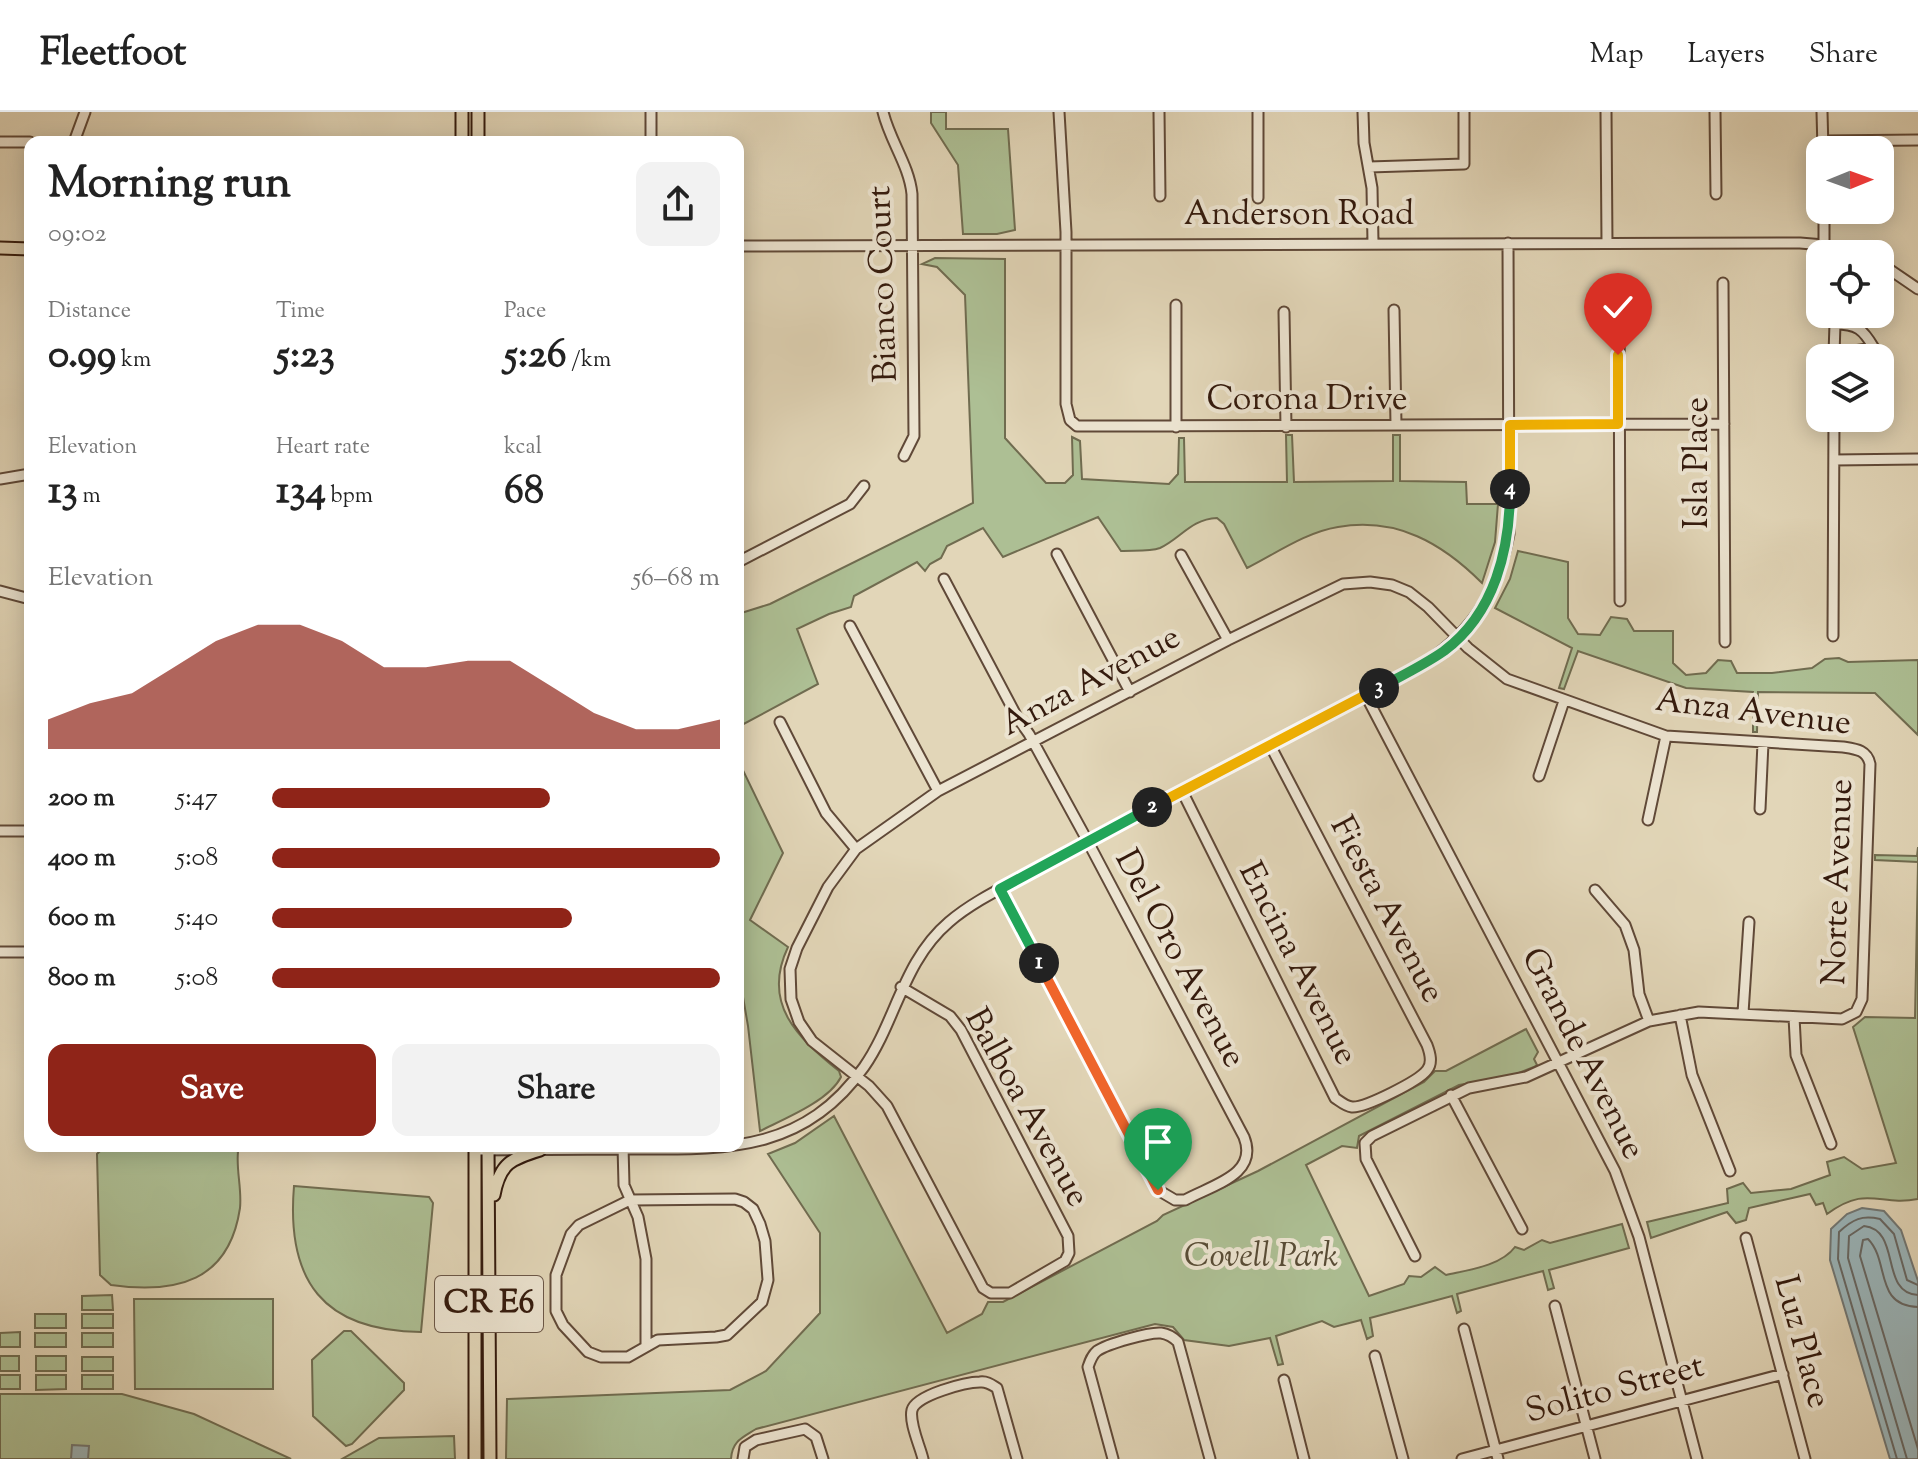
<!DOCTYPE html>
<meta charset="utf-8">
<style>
:root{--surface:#fff;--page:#f2f2f2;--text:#222;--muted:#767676;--line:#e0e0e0;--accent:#8f2418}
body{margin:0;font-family:"Sorts Mill Goudy",serif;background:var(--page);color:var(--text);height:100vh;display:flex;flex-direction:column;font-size:30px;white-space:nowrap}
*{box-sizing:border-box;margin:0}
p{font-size:26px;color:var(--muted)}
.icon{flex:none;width:44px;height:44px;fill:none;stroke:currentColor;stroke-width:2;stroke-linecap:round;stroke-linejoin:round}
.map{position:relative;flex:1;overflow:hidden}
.sheet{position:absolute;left:24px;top:24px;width:720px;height:1016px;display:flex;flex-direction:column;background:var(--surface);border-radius:16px;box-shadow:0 4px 20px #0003}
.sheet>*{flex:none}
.needle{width:52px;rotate:89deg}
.tools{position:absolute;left:1806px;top:24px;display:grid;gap:16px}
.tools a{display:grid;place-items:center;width:88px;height:88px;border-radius:16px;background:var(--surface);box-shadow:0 4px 20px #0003;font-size:40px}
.pin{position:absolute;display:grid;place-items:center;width:68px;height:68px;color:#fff;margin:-82px -34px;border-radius:50% 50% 50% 0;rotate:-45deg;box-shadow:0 0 8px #0007}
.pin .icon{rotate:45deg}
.km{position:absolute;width:40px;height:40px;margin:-20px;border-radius:50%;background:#222;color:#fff;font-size:22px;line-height:40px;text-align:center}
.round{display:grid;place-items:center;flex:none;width:84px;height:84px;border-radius:16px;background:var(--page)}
.summary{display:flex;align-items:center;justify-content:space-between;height:136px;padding:0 24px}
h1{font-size:44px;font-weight:700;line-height:60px}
.metrics{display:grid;grid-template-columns:repeat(3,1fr);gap:12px;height:136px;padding:8px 24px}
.metrics div{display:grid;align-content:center}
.metrics b{font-size:40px;font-weight:700}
.metrics small{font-size:22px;font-weight:400}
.metrics p{font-size:22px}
.chart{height:224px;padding:16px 24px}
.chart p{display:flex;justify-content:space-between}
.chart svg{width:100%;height:144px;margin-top:8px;fill:var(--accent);opacity:.7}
.primary-button{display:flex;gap:16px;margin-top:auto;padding:16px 24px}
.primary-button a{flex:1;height:92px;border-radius:16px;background:var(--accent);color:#fff;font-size:32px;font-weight:700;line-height:92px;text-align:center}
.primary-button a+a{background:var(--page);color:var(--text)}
ul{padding:0 24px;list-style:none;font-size:26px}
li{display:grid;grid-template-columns:128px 96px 1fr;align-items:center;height:60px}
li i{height:20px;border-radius:10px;background:var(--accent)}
header{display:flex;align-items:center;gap:48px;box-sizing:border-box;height:112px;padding:0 40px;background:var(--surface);border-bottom:2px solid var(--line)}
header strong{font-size:38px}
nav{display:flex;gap:44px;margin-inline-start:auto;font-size:28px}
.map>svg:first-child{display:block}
.green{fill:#adbf94;stroke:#706c50;stroke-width:2}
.water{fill:#9bb6bb;stroke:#727875;stroke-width:2}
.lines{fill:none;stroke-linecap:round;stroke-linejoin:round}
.shore{stroke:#686864;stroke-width:2}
.minor-casing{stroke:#604938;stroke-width:13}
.major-casing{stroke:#341a0d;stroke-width:15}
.minor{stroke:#ece4d1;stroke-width:9}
.major{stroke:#e2d6b8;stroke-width:11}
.split-1-casing{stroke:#fff;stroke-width:16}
.split-2-casing{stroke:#fff;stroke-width:16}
.split-3-casing{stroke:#fff;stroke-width:16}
.split-4-casing{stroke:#fff;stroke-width:16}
.split-5-casing{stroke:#fff;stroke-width:16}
.split-1{stroke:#f0652b;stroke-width:10}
.split-2{stroke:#22a559;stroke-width:10}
.split-3{stroke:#f5b400;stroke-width:10}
.split-4{stroke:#22a559;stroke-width:10}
.split-5{stroke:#f5b400;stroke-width:10}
.labels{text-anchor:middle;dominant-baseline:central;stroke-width:8;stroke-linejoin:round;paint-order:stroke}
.shield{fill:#ece4d1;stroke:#6b5748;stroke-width:2}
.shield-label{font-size:32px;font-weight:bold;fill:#341a0d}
.street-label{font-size:34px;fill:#341a0d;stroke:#ece4d1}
.park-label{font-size:34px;font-style:italic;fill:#584c36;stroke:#ece4d1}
</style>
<header>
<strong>Fleetfoot</strong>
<nav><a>Map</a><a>Layers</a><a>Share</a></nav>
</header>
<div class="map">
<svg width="1918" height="1347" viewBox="0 0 1918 1347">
<rect width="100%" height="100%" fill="#e2d6b8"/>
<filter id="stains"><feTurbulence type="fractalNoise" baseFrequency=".0025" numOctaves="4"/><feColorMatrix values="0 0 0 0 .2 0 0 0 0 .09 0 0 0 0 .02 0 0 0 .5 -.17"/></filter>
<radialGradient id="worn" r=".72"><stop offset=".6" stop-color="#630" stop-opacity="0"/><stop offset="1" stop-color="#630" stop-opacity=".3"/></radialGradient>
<!-- green -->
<path class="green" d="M931,0H946V17H1008L1015,118L997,122H963L958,53L931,11Z
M935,146L1005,147V326L1046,371H1065L1073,363L1072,325L1080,329L1082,367L1169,372L1178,362L1179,326H1184L1185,370H1287L1286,323H1292L1294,370L1393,369V323H1400V369L1466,370L1467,392H1498L1495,430L1482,471C1442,431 1397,405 1338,415C1306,420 1275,442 1247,456L1224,412L1217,406C1191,407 1180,427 1160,436C1149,440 1132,438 1121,439L1098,405L1003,445L983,416L947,434L941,446L930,452L925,459L917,450L854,484L851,495L829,502L797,517L818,572L738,615V502L770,492L973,391L965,183L937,155L922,152Z
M1518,439L1568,450V506L1578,522L1600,523L1611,505L1627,507L1634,519H1673V551L1686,563L1706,561L1718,548L1731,549L1737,561H1772L1812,556L1825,547L1839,546L1848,550L1918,548V623L1875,581L1758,580L1757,620H1753V580L1686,576L1578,539L1564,577L1559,576L1572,536L1495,496L1510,467Z
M738,648L783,741L750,808L788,835C761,892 798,926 839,959L841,965C829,989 784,1007 760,1019L748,914L738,856Z
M1918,735V1087C1879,1095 1868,1072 1827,1102L1823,1091L1816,1093L1810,1082L1749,1096L1746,1108L1736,1111L1727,1100L1651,1126L1647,1110L1728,1091L1727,1077L1743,1071L1751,1081L1791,1077L1830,1063L1827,1050L1844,1045L1862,1057L1896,1051L1853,915L1865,905L1915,906L1918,750L1875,748V743L1917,744Z
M1526,917L1538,940L1534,947L1537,953L1534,955L1511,964L1459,973L1359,1024L1357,1036L1342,1034L1306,1053L1369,1184L1404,1172L1409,1164L1421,1165L1435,1155L1446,1163C1468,1158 1501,1154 1515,1135L1524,1138L1542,1128L1550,1131L1622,1112L1629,1136L1549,1158L1554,1176L1548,1178L1543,1159L1457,1182L1461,1199L1457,1201L1452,1184L1370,1206L1373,1224L1367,1227L1361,1208L1334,1215L1322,1209L1276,1224L1283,1252L1278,1253L1270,1226L1229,1234L1184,1228L1173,1215L1155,1212L756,1317C742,1326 732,1329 731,1347H506L507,1287L730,1278L766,1259L820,1201V1121L768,1042L795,1031L834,1004L947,1221L982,1202L988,1190H1003L1157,1109L1163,1103L1258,1059L1424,970L1435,959H1446Z
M105,1034H228L238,1040C236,1058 242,1077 240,1096C229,1170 176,1182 111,1173L100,1163L97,1042Z
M294,1074L429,1085L433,1091L421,1220C323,1219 286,1169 294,1074Z
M112,1183L113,1198H82V1184Z
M134,1187H273V1277H135Z
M35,1202H66V1216H35Z
M82,1202H113V1216H82Z
M344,1219H351L404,1271V1278L352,1332L346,1334L313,1304L312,1248Z
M20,1220V1235H0V1221Z
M35,1221H66V1235H35Z
M82,1221H113V1235H82Z
M0,1244H19V1259H0Z
M36,1244H66V1259H36Z
M82,1245H113V1259H82Z
M0,1263H20V1277H0Z
M36,1263H66V1277L36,1278Z
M82,1263H113V1277H82Z
M0,1282H122L194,1302L291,1347H0Z
M454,1324L455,1347H342L379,1326Z"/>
<!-- water -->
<path class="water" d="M1862,1096L1884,1099L1901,1118L1918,1169V1347H1890L1830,1148L1831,1117L1847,1102Z
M72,1333L89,1334L88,1347H71Z"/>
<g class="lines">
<!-- shore -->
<path class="shore" d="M1918,1195C1874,1194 1890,1149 1868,1127L1863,1128L1860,1144L1918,1337
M1897,1347L1838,1147L1839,1120C1853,1107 1862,1103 1880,1107L1894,1122L1907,1168L1918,1173
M1907,1347L1848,1146L1849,1124L1864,1114C1902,1118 1879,1181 1918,1183"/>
<!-- minor casing -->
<g class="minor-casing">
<path id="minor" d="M651,0V30
M883,0C890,29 909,53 912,82L914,324L904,344
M1059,0L1066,120V292L1070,308L1077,314L1724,312
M1159,0L1160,84
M1363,0L1364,31L1372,76L1373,131
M1606,0L1607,131
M1715,0L1716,82
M1822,0L1823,38
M1823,29L1918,28
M0,30H30
M74,30L85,0
M1369,55L1464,52V0
M1258,86V0
M1824,133V98
M738,134L1800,131L1824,133L1858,142
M1880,151L1918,177
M1723,171L1725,530
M1619,175L1620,489
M1176,193V315
M1394,198L1396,313
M1284,200L1286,315
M1834,246V242L1835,212C1857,212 1863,217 1874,236L1834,242
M1834,348L1918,347
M0,367L30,362
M1057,442L1130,580
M1181,443L1228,528
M738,450L850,392L864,374
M944,467L1017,605L1029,622L1087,728L1244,1025C1259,1063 1212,1073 1185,1088H1175L1158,1078L1000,777
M0,479L30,487
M850,514L938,679
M1833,524L1834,306
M1365,582L1615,1059L1639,1125L1697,1347
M780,610L826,701L856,737
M1539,664L1564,589
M1182,679L1335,986C1341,990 1345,994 1352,995C1365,996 1419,969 1427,958C1433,951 1430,941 1427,933L1270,633
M1760,697L1763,631
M1648,708L1666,624
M0,719H30
M1595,778L1625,813L1634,838L1639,882L1649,909
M0,840H30
M901,875L950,904L961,918L1068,1124L1069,1141L1065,1149L1010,1181H991L983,1176L887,994L869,974L812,929L799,910L791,887L790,857L797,836L828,775L856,737L938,679L1228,528L1343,472L1370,470L1392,473L1409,480L1428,495L1468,536L1507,567L1666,624L1843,635C1856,637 1867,638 1870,652L1862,887L1856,900L1842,907L1699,900L1649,909L1526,965L1469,976L1372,1024L1365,1031L1366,1047L1415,1144
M1743,901L1749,810
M1680,903L1692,963L1730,1059
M1794,905L1796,943L1831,1032
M1451,983L1522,1117
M623,1034L624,1073L638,1105L646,1147V1233
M475,1038C525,1038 575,1037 626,1037C721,1037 802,1043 864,955C896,909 903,849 949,810C971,791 1000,777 1026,763C1061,743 1096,724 1132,705C1226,656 1320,606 1415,557C1469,525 1497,484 1509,422L1508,131
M735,1087L744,1090L753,1097L760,1112L765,1129L768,1168L762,1190L727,1223L716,1225L658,1228L628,1245H601L588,1240L563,1213L556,1199V1163L571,1122L579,1113L630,1088Z
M1746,1126L1805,1347
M1555,1194L1595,1347
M1464,1217L1498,1347
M1375,1244L1403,1347
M1284,1268L1304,1347
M743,1347L745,1335L756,1328L805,1317L816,1325L823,1347
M923,1347C920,1334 909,1311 912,1298C916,1283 966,1270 980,1270C987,1269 992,1273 997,1276L1017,1347
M1113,1347L1088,1255C1090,1249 1092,1243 1097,1239C1107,1232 1149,1220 1161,1221C1168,1222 1173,1225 1178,1230L1210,1347
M1462,1347L1783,1262"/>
</g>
<!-- major casing -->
<g class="major-casing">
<path id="major" d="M462,0V30
M478,0V30
M0,136L30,137
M475,1034V1347
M488,1034L490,1347
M494,1083C500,1051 511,1047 540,1038"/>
</g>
<!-- minor -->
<use href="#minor" class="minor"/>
<!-- major -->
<use href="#major" class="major"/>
</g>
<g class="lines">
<!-- split-1 casing -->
<g class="split-1-casing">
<path id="split-1" d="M1039,851L1158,1078"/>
</g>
<!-- split-2 casing -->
<g class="split-2-casing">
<path id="split-2" d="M1039,851L1000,777L1152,695"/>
</g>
<!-- split-3 casing -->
<g class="split-3-casing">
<path id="split-3" d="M1152,695L1379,576"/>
</g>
<!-- split-4 casing -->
<g class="split-4-casing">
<path id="split-4" d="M1379,576C1401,564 1424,553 1444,539C1495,501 1510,437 1510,377"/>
</g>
<!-- split-5 casing -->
<g class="split-5-casing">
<path id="split-5" d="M1510,377V313L1618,312V243"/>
</g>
<!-- split-1 -->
<use href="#split-1" class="split-1"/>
<!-- split-2 -->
<use href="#split-2" class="split-2"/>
<!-- split-3 -->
<use href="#split-3" class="split-3"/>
<!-- split-4 -->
<use href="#split-4" class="split-4"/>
<!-- split-5 -->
<use href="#split-5" class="split-5"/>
</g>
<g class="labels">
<!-- shield labels -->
<rect class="shield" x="435" y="1164" width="108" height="56" rx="6"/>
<g class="shield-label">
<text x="489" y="1192">CR E6</text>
</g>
<!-- street labels -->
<g class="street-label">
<text x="1299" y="103">Anderson Road</text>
<text transform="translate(884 172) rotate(-92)">Bianco Court</text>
<text x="1307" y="288">Corona Drive</text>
<text transform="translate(1698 351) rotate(-90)">Isla Place</text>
<text transform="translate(1091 570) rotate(-28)">Anza Avenue</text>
<text transform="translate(1753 601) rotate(7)">Anza Avenue</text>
<text transform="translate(1839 770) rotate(-88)">Norte Avenue</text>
<text transform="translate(1386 798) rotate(62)">Fiesta Avenue</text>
<text transform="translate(1179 847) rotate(62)">Del Oro Avenue</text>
<text transform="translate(1297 852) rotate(63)">Encina Avenue</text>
<text transform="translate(1582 942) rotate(63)">Grande Avenue</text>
<text transform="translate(1026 996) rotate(61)">Balboa Avenue</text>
<text transform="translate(1801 1230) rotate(75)">Luz Place</text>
<text transform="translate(1615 1278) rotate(-15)">Solito Street</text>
</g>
<!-- park labels -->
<g class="park-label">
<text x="1261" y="1145">Covell Park</text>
</g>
</g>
<rect width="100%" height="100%" filter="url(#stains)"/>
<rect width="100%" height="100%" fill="url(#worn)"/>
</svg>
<div class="tools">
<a><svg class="needle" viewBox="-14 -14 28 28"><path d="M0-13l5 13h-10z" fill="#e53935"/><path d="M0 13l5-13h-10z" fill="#767676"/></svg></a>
<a><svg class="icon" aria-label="locate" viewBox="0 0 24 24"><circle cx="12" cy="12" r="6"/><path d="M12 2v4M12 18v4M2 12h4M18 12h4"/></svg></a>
<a><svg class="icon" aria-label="layers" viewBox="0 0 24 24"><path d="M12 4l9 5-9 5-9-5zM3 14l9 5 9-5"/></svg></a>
</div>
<div class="pin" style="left:1158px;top:1078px;background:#1e9e55"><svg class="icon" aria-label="arrive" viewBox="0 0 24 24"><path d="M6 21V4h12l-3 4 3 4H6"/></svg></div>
<div class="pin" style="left:1618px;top:243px;background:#d93025"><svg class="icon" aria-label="check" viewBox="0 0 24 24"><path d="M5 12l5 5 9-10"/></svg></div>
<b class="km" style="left:1039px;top:851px">1</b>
<b class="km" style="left:1152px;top:695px">2</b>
<b class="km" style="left:1379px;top:576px">3</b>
<b class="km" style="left:1510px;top:377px">4</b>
<section class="sheet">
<div class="summary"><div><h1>Morning run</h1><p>09:02</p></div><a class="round"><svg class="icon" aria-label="share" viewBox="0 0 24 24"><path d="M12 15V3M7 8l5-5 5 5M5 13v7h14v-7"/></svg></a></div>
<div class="metrics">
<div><p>Distance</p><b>0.99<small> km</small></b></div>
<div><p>Time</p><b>5:23</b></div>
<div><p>Pace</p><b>5:26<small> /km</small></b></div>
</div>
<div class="metrics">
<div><p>Elevation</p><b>13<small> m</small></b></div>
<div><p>Heart rate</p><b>134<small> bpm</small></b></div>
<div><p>kcal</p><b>68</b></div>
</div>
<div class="chart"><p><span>Elevation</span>56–68 m</p>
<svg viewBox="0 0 160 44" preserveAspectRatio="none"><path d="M0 44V35L10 30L20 27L30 19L40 11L50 6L60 6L70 11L80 19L90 19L100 17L110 17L120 25L130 33L140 38L150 38L160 35V44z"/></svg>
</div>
<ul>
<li><b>200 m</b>5:47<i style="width:62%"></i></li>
<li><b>400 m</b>5:08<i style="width:100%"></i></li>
<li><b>600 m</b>5:40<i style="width:67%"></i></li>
<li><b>800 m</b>5:08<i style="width:100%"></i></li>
</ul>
<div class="primary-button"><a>Save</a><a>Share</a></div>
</section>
</div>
